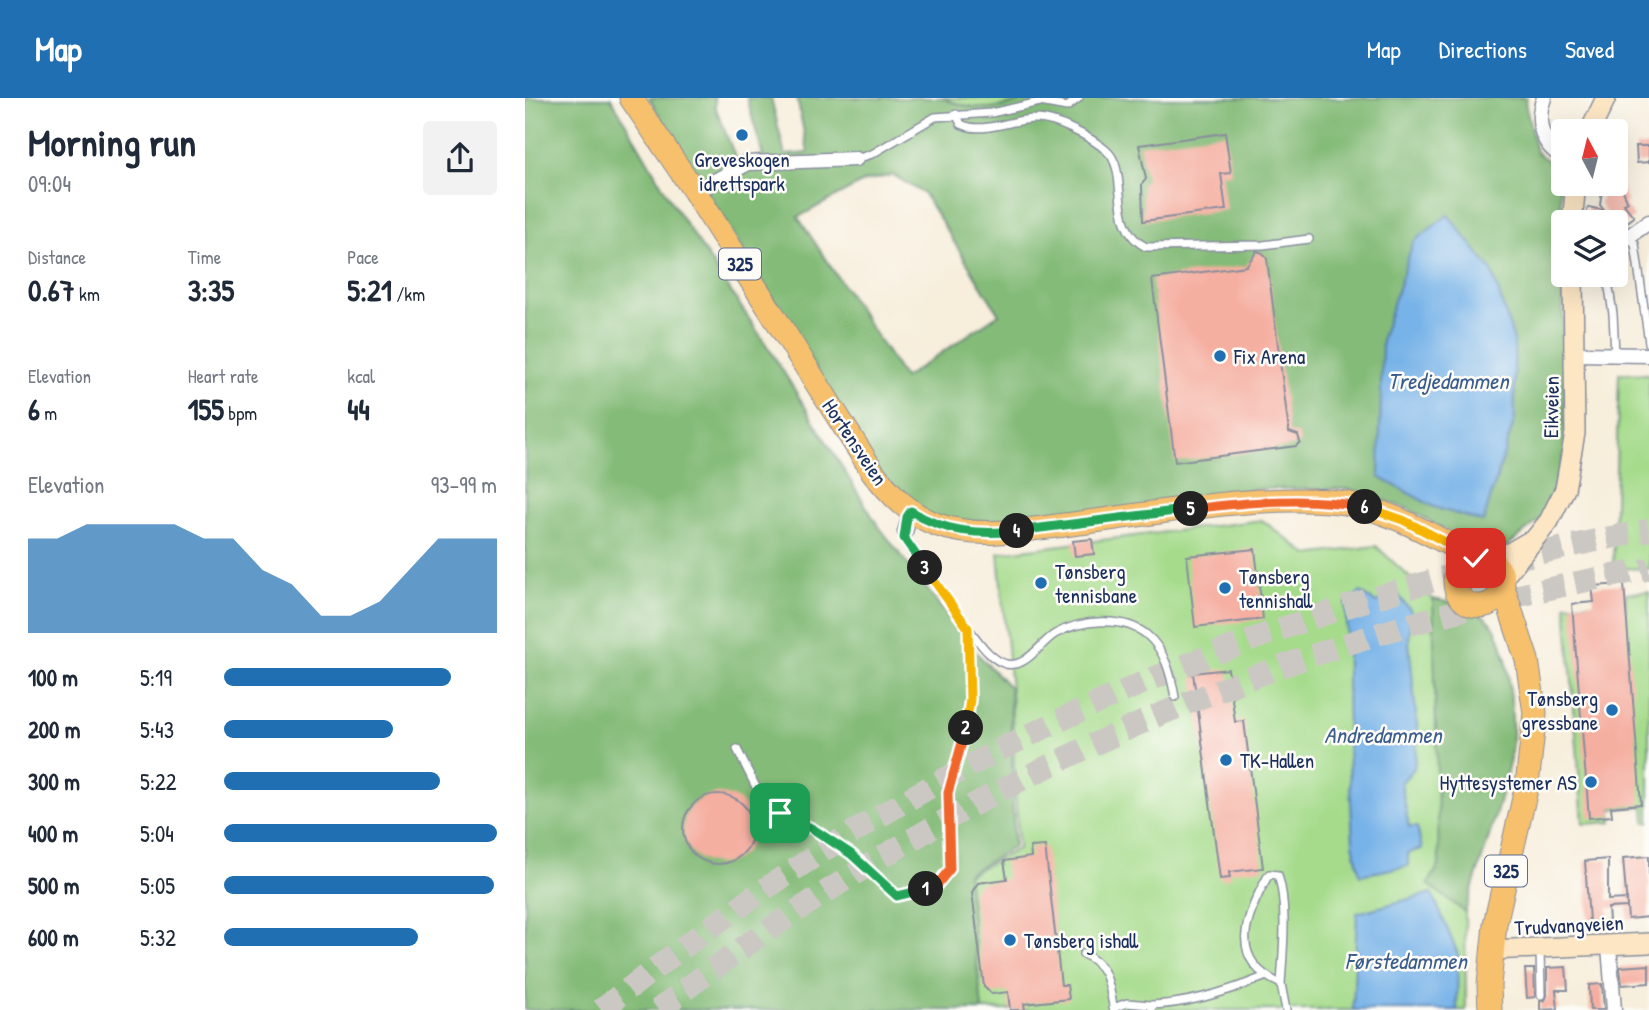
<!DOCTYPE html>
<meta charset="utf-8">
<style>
:root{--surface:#fff;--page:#f2f2f3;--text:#1f2937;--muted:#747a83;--accent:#1f6fb2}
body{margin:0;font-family:"Patrick Hand",sans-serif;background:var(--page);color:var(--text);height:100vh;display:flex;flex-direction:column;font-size:26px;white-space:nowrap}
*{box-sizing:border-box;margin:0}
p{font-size:23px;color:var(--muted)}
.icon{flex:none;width:38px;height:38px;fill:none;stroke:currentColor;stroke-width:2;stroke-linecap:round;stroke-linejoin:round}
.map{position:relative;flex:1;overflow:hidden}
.sheet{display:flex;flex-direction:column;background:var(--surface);width:525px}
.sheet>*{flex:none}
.needle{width:46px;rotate:353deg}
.buttons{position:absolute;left:1026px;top:21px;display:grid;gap:14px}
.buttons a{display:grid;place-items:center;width:77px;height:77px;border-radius:7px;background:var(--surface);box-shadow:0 7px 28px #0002;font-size:35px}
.pin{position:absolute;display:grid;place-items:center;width:60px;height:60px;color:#fff;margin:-30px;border-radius:14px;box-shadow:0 4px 10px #0006}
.km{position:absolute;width:35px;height:35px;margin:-18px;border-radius:50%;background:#222;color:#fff;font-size:19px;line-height:35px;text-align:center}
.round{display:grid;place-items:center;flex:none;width:74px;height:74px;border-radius:7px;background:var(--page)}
.overview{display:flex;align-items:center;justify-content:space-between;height:119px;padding:0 28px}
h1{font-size:38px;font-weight:700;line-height:52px}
.stats{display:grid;grid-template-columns:repeat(3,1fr);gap:10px;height:119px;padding:7px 28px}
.stats div{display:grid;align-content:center}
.stats b{font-size:30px;font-weight:700}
.stats small{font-size:19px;font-weight:400}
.stats p{font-size:19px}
.chart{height:196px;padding:14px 28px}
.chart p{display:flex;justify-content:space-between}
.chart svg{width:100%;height:126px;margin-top:7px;fill:var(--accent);opacity:.7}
ul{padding:0 28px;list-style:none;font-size:23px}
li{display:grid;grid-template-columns:112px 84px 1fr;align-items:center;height:52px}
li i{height:18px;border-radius:9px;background:var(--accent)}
header{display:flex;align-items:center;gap:42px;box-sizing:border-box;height:98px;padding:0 35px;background:var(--accent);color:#fff}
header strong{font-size:33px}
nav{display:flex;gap:38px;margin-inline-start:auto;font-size:24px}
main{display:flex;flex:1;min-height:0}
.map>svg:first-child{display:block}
.green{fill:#a6db8c;stroke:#608575;stroke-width:2}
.forest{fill:#84bb78;stroke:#50756b;stroke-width:2;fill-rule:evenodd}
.water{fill:#77b2e8;stroke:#4970a3;stroke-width:2}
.building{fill:#f5afa1}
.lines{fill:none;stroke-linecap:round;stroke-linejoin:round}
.primary-tunnel{stroke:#cbc8c3;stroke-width:23;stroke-dasharray:23 11;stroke-linecap:butt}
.service-casing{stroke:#898e9d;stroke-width:10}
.minor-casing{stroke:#898e9d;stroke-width:17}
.secondary-casing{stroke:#898e9d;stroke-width:22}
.primary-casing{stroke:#898e9d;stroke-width:25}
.service{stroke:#fff;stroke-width:7}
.minor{stroke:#fff;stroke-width:14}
.secondary{stroke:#fce6c4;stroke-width:19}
.primary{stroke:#f7c06c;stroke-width:23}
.split-1-casing{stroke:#fff;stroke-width:14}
.split-2-casing{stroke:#fff;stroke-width:14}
.split-3-casing{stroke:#fff;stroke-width:14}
.split-4-casing{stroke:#fff;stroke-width:14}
.split-5-casing{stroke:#fff;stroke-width:14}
.split-6-casing{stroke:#fff;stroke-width:14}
.split-7-casing{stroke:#fff;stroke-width:14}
.split-1{stroke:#22a559;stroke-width:9}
.split-2{stroke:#f0652b;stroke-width:9}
.split-3{stroke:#f5b400;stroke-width:9}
.split-4{stroke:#22a559;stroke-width:9}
.split-5{stroke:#22a559;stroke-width:9}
.split-6{stroke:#f0652b;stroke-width:9}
.split-7{stroke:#f5b400;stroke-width:9}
.poi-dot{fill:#1f6fb2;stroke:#fdfcf7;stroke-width:2.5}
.labels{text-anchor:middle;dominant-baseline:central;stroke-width:5;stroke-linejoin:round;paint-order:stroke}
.shield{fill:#fdfcf7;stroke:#5f6c8c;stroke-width:2}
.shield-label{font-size:19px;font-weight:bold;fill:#1b2f5e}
.poi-label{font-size:21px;fill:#1b2f5e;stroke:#fdfcf7;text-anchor:start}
.street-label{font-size:21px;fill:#1b2f5e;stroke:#fdfcf7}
.water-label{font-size:23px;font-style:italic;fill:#3b5d8e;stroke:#fdfcf7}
</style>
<header>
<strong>Map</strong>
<nav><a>Map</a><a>Directions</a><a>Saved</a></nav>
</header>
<main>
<section class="sheet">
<div class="overview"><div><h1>Morning run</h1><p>09:04</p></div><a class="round"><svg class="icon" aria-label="share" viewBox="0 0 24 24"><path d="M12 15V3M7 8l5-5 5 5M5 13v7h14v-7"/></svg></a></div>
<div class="stats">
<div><p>Distance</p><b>0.67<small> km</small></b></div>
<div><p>Time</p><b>3:35</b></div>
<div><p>Pace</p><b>5:21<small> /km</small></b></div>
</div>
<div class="stats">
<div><p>Elevation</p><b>6<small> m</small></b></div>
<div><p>Heart rate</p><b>155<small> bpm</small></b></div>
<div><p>kcal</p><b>44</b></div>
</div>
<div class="chart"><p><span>Elevation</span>93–99 m</p>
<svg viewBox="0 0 160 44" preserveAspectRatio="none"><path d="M0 44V11L10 11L20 6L30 6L40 6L50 6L60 11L70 11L80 22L90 27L100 38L110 38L120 33L130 22L140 11L150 11L160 11V44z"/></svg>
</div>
<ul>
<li><b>100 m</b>5:19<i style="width:83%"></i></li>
<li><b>200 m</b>5:43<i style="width:62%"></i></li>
<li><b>300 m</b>5:22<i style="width:79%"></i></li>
<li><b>400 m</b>5:04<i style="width:100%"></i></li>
<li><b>500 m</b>5:05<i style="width:99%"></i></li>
<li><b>600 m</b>5:32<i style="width:71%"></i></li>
</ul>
</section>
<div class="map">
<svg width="1124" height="912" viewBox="0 0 1124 912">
<rect width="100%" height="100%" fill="#fdfcf7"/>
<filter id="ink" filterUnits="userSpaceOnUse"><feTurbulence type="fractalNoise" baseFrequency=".0143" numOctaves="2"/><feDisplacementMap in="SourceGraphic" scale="14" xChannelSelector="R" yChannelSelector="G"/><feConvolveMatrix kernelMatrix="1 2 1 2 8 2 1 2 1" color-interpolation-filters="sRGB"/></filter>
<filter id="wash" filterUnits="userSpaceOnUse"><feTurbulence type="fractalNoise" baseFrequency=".00686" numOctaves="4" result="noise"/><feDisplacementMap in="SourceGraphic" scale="28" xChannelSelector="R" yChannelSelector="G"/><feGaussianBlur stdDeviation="1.57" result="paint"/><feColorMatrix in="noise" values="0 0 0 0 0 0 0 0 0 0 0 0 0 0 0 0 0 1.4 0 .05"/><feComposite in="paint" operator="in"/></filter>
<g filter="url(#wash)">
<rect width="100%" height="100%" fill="#f7eedc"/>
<!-- green -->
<path class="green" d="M417,0H503C473,14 447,13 417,0Z
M1094,275L1124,276V471L1088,470Z
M737,422L783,457L851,448L908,501L942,509L966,524L981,559L986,602V658L940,813L941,912H457L442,777L493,751L486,592L473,455Z
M1124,494V724H1120L1119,708L1086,711L1087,724L1058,726L1041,507L1063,505L1064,516L1101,513V495Z"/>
<!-- forest -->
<path class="forest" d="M0,0H86L149,108L250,260L352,426L447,550L485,590L489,749L442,776L457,912H0Z
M124,0H190V8L211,61L238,58L222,0H246L260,57L283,55L272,0H417C447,13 473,14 503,0H1002L1000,4L1011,54L1035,71L1041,350L1020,418L982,448L951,449L883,411L825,391H729L545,422L450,432L401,417L357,379ZM368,77L399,96L474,216L379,280L273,119L340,83ZM923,117L967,173L989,243L990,320L958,423Z
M908,501C927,505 953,509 966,525C985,547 991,632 985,660C974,712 956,763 940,814L903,786L914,767Z"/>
<!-- water -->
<path class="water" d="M923,117L967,173L989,243L990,320L958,424L909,409L854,379L857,240L888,144Z
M869,492L886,513L884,544L893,636L889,670L876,685L884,729H892L897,751L883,755V768L835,777L828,745L823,646L821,505L835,494L851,505Z
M907,795L933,856L932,912H828L832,815Z"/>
<g id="blocks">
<!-- building -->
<path class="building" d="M700,35L706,75L696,76L701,112L618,123L617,86L621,81L614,47Z
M1111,48H1124V64L1112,65Z
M1078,86H1095L1103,104L1099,106L1109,119L1097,128L1090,127L1075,107Z
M1063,109L1077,112L1075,124L1060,123Z
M732,153L738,155L742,161L764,334L773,337L775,344L771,348L650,364L627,181L721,168Z
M567,441L569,456L550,458L548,443Z
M730,451L738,521L670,529L662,458Z
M1099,486L1116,706L1086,709L1087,718L1064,720L1047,506L1069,504L1067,488Z
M703,571L710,624L719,623L738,770L704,774L705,780L695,781L668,575Z
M158 731a35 35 0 1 1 70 0a35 35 0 1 1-70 0Z
M520,748L536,887H542L544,901L499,906L500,912H485L483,894L467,896L459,889L447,794L453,785L482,781L479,763L506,759L505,749Z
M1124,758V819L1103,821L1098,760Z
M1083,761V802L1102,801V809L1083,810L1084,823L1064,824L1060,763Z
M1124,867V885L1097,887L1095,869Z
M1041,869L1043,892H1031L1033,911L1015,912V903L1020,902L1022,898V870Z
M1000,871H1009L1010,899L1002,900Z
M1077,886L1079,912H1065L1064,887Z"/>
</g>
</g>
<g filter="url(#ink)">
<use href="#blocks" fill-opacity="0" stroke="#898e9d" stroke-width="2"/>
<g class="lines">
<!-- primary-tunnel -->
<path class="primary-tunnel" d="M76,912C134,867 193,822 255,781C516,606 816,490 1124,432
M133,912C423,689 763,533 1124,471"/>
<!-- service casing -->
<g class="service-casing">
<path id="service" d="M431,16L436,26C457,37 487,21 510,21C530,20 566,39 582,53C605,74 582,130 621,149L738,147L784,141
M331,61L347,56L410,19L466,15L515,4L542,9L554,0
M1104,139L1110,146L1124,245
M1082,177L1088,216L1090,256
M443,530C453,542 465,562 481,566C502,570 515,545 530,536C555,522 598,517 622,537C640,552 646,577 650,599
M212,651L231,689L255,715L288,731L326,756L372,798L410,789L425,771L423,695L440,632L445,601L443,530L383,448L380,434
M1015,852L1016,897
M558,856C585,868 583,886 589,912
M756,886C758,854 763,807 753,777L744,776C721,817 701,862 756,886L761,912
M588,910L602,905L626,907
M627,912L626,907C665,906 704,893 739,879"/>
</g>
<!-- minor casing -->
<g class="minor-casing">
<path id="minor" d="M1019,0C1010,22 1016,47 1038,59
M170,94L223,65L331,61
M1090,148L1124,124
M1050,256L1124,257
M380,434L386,413
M1084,848L1089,912"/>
</g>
<!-- secondary casing -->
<g class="secondary-casing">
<path id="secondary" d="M1065,33L1081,0
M1047,124L1051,86
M963,462L986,454L1003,444
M978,480L1024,423L1040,391L1050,335L1048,177
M966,852L1124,845"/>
</g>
<!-- primary casing -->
<g class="primary-casing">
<path id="primary" d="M106,0L170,94L348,374C366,397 385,417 413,427C453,441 498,432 539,427C624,417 719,397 804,403C858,407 904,436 951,460
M930 484a24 24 0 1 1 48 0a24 24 0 1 1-48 0Z
M965,912L964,887L970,826L1002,687L1010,615L1002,562L978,489"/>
</g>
<!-- service -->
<use href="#service" class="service"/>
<!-- minor -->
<use href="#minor" class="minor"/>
<!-- secondary -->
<use href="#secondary" class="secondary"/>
<!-- primary -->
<use href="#primary" class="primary"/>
</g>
</g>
<g class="lines" filter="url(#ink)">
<!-- split-1 casing -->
<g class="split-1-casing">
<path id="split-1" d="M255,715L288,731L326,756L372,798L401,791"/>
</g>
<!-- split-2 casing -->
<g class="split-2-casing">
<path id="split-2" d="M401,791L410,789L425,771L423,695L441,630"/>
</g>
<!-- split-3 casing -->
<g class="split-3-casing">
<path id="split-3" d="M400,470L443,530L445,601L441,630"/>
</g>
<!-- split-4 casing -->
<g class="split-4-casing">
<path id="split-4" d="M400,470L379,440L382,419L386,413C418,434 454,437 492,433"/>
</g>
<!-- split-5 casing -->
<g class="split-5-casing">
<path id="split-5" d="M492,433L666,411"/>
</g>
<!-- split-6 casing -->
<g class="split-6-casing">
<path id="split-6" d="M666,411C724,404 782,398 840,409"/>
</g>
<!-- split-7 casing -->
<g class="split-7-casing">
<path id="split-7" d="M840,409L878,422L951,460"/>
</g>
<!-- split-1 -->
<use href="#split-1" class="split-1"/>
<!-- split-2 -->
<use href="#split-2" class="split-2"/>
<!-- split-3 -->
<use href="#split-3" class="split-3"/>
<!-- split-4 -->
<use href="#split-4" class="split-4"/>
<!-- split-5 -->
<use href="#split-5" class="split-5"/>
<!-- split-6 -->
<use href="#split-6" class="split-6"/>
<!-- split-7 -->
<use href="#split-7" class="split-7"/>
</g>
<!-- markers -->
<g class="poi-dot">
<circle cx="217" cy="37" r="7"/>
<circle cx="695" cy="258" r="7"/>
<circle cx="516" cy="485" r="7"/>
<circle cx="700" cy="490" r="7"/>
<circle cx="1087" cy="612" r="7"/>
<circle cx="701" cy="662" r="7"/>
<circle cx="1066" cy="684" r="7"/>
<circle cx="485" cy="842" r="7"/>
</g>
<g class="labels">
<!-- shield labels -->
<g class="shield">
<rect x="194" y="150.5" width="42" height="31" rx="5"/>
<rect x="960" y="757.5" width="42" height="31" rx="5"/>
</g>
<g class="shield-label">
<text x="215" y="166">325</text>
<text x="981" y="773">325</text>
</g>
<!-- poi labels -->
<g class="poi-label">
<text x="217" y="61" text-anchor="middle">Greveskogen<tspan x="217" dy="24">idrettspark</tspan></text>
<text x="709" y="258">Fix Arena</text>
<text x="530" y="473">Tønsberg<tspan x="530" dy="24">tennisbane</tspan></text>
<text x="714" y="478">Tønsberg<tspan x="714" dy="24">tennishall</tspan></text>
<text x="1073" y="600" text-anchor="end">Tønsberg<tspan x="1073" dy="24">gressbane</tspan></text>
<text x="715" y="662">TK-Hallen</text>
<text x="1052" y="684" text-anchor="end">Hyttesystemer AS</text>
<text x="499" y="842">Tønsberg ishall</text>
</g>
<!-- street labels -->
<g class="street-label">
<text transform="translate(1026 309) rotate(-89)">Eikveien</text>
<text transform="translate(330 344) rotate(56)">Hortensveien</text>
<text transform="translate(1044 827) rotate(-3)">Trudvangveien</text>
</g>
<!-- water labels -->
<g class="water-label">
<text x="923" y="282">Tredjedammen</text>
<text x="858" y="636">Andredammen</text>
<text x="881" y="862">Førstedammen</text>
</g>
</g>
</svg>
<div class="buttons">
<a><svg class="needle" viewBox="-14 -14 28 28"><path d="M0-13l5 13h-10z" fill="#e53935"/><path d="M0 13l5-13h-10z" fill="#747a83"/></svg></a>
<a><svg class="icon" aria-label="layers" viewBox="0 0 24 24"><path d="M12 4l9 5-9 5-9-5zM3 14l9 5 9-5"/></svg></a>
</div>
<div class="pin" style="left:255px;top:715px;background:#1e9e55"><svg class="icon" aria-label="arrive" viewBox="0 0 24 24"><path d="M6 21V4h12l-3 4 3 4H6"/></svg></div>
<div class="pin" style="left:951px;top:460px;background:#d93025"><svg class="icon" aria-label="check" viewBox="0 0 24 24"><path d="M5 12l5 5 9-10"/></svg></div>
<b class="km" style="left:401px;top:791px">1</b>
<b class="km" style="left:441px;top:630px">2</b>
<b class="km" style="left:400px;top:470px">3</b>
<b class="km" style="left:492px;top:433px">4</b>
<b class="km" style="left:666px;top:411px">5</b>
<b class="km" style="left:840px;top:409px">6</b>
</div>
</main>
